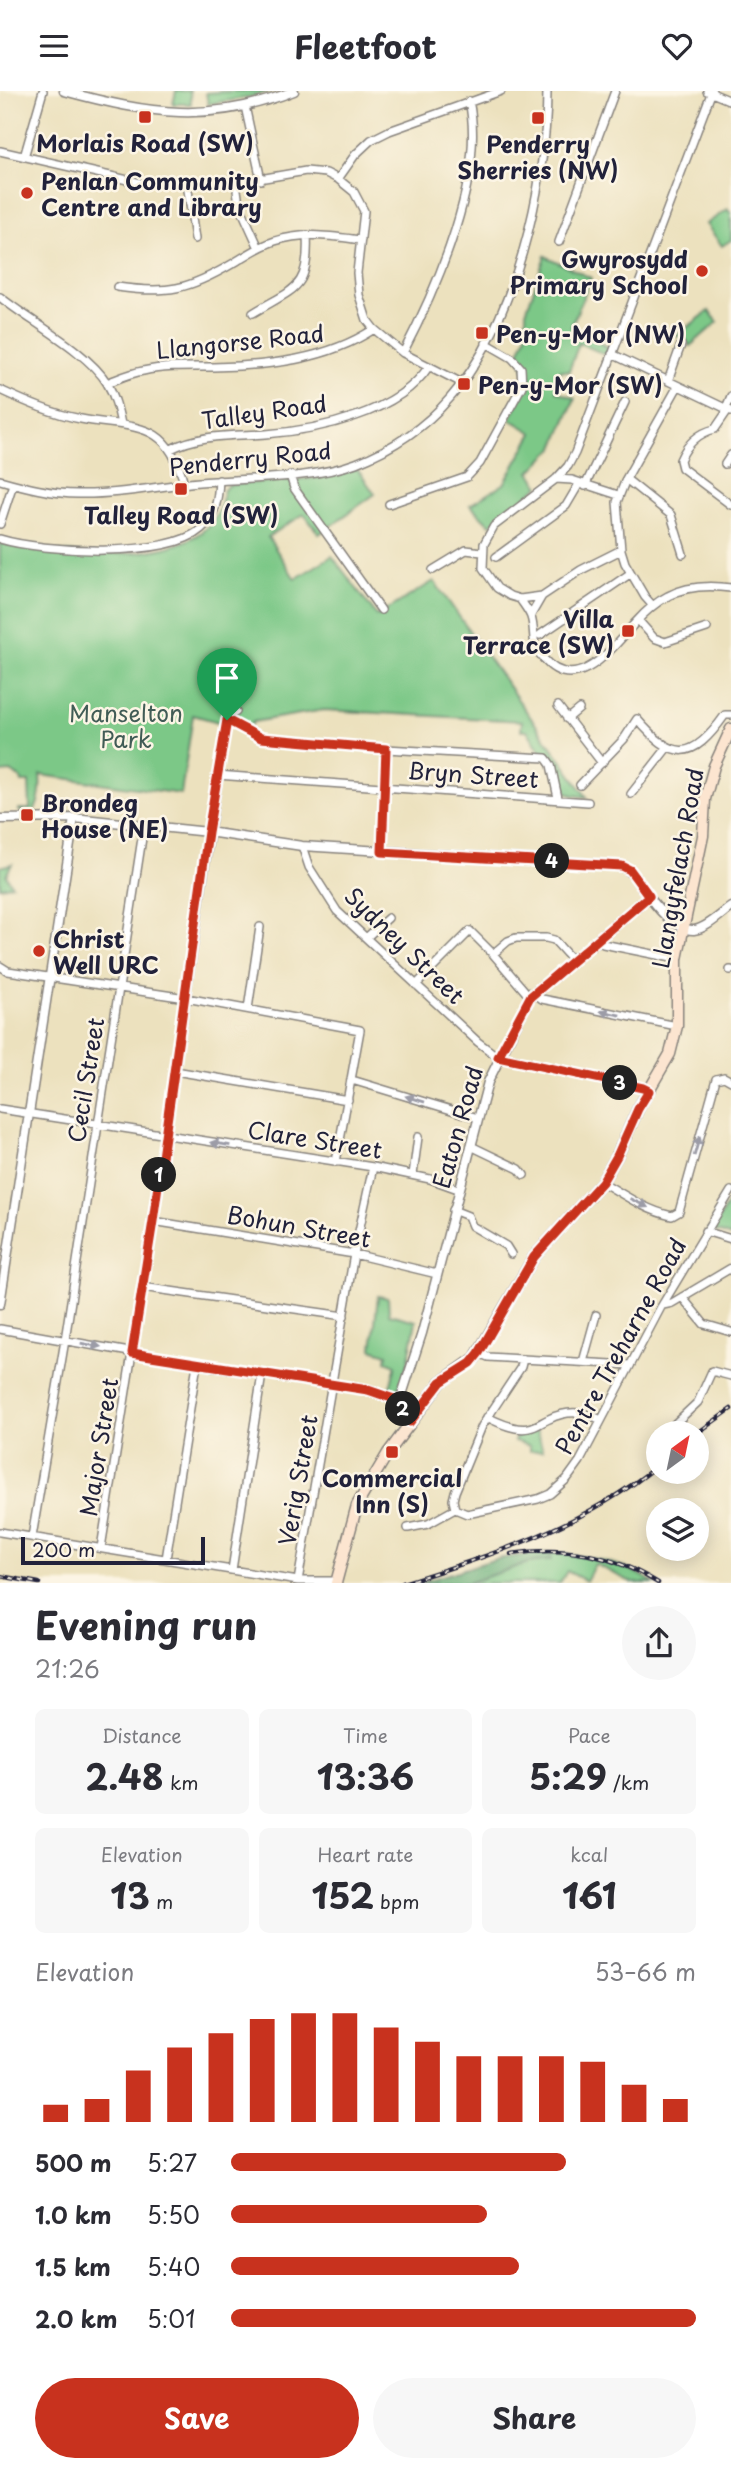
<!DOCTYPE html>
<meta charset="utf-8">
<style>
:root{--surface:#fff;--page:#f7f7f7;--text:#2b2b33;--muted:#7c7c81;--accent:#c8321e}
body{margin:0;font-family:"Playpen Sans",sans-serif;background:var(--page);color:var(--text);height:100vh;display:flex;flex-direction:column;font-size:26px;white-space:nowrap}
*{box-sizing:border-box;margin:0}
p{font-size:23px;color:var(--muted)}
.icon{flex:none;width:38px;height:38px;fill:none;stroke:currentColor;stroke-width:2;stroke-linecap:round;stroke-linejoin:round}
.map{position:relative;height:1492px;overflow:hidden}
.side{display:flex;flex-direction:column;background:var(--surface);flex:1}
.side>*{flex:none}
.needle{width:46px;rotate:33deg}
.fabs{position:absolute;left:646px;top:1330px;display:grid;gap:14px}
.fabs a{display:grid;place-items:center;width:63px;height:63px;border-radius:50%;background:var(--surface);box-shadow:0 4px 18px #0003;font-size:35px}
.scale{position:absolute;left:21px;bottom:18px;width:184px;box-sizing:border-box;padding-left:7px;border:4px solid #22223b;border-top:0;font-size:19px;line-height:24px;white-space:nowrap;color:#22223b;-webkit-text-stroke:5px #fcf5e5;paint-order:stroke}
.pin{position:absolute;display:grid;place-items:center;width:60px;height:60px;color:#fff;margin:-72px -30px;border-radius:50% 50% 50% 0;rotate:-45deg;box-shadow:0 0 7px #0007}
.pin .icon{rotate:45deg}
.km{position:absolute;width:35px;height:35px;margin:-18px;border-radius:50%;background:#222;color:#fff;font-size:19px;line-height:35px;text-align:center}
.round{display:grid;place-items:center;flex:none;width:74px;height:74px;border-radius:37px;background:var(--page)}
.summary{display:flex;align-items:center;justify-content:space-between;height:119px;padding:0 35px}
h1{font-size:38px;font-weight:700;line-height:52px}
.figures{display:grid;grid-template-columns:repeat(3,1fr);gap:10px;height:119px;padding:7px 35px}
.figures div{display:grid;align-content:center;border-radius:10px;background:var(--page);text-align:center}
.figures b{font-size:35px;font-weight:700}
.figures small{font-size:19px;font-weight:400}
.figures p{font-size:19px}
.chart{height:196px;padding:14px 35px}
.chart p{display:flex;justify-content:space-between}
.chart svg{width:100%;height:126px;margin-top:7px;stroke:var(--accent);stroke-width:6}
.primary-button{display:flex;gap:14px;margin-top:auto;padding:14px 35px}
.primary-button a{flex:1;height:80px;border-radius:42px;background:var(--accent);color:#fff;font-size:28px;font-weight:700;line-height:80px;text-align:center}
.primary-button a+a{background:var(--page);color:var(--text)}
ul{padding:0 35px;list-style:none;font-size:23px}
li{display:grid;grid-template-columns:112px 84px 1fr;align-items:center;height:52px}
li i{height:18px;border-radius:9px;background:var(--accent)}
header{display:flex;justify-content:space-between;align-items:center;height:91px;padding:0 35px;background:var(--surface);font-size:32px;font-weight:700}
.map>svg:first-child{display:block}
.green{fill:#7bc887;stroke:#4e7561;stroke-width:2}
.forest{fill:#64ac74;stroke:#436758;stroke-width:2}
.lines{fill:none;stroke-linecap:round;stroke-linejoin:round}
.minor-casing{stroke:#87827c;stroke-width:10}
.tertiary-casing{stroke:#87827c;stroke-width:11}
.secondary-casing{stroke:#87827c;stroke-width:13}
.minor{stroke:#fff;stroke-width:7}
.tertiary{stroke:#fff;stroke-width:8}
.secondary{stroke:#fce5d0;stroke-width:10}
.rail-casing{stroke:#22223b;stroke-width:4.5}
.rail{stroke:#fcf5e5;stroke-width:2;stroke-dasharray:5;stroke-linecap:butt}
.oneway{fill:#9c9ca7}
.route-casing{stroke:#fff;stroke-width:14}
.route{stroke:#c8321e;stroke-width:9}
.poi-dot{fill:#c8321e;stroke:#fcf5e5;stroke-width:2.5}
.labels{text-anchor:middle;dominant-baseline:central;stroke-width:5;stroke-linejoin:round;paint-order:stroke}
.poi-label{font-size:23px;font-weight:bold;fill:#22223b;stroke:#fcf5e5;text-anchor:start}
.street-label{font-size:23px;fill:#22223b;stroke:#fcf5e5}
.park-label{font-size:23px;fill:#415c56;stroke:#fcf5e5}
</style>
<header><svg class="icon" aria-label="menu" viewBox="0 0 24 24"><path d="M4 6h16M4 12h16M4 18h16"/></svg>Fleetfoot<svg class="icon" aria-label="heart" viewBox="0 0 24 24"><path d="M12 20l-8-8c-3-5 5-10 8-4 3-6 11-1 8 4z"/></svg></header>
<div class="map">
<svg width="731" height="1492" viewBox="0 0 731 1492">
<rect width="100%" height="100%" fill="#fcf5e5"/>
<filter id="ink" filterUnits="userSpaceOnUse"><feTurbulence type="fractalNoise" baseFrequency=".0143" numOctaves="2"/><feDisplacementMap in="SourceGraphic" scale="14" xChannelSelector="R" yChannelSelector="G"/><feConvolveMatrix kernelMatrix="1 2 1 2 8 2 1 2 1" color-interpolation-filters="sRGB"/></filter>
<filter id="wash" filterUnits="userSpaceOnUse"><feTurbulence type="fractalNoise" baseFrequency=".00686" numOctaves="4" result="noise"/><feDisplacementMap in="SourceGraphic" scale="28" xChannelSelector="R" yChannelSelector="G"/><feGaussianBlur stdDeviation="1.57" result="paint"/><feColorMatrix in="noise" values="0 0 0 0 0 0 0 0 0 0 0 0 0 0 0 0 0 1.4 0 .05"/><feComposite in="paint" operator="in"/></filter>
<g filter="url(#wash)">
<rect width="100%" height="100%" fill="#ece1be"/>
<!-- green -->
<path class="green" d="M176,0H190L191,13H173Z
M239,0H273L246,7L208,13L206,2Z
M728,118L731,123V149L722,155L706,133Z
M545,165L591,187L571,236L609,257L606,264L579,252L569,280L560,279L556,300L575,307L554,357L530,381L540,395L490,434L470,414L504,393L533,342L510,328C522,302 535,290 518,264L526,244V221Z
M709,220L718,231L690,255L685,248L676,245Z
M357,378L375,403L319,443L304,423L268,446L295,488L332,465L377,525L434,490L587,706C582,705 573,705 569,703C562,699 556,674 552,666L542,663L527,639H521L522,630L324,619L253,631L250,636L233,627L237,618L226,624L222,632L193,624L181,703L40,684C41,696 41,711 33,721L19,720V718H30L29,691H22L21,688L11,681L0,682V452C51,463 193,480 218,420C221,413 224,408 223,400L228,394L327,386Z
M12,773L6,784L12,794L0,796V776Z
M731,1106V1146L709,1138L714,1137Z
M378,1205L388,1207L389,1223L416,1230L408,1272L397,1302L389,1299L396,1274L386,1270L387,1263L372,1258Z
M537,1339L543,1359L530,1360V1355L514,1350L518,1341Z
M551,1462C589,1465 623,1471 654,1492H633L595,1473L586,1490L567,1480L560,1492H467L528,1472L550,1469Z"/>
<!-- forest -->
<path class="forest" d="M537,1462H551V1469L528,1472L467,1492H419L496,1468Z"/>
</g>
<g filter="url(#ink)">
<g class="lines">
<!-- minor casing -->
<g class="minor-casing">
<path id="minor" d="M707,0L731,10
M245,15L261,89
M0,60L141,92H236L306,80L326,82L338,88L354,101L364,120L357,182L359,204L367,229L374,238L403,262L462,292
M24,66L43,0
M338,88L355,64L371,49L389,40L501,0
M187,92L195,148
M236,92L239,113L259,157
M559,151L615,0
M117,196C167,203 188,199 232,173C246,165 259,155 275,150C303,141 332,145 361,149
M0,206C31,231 87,260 107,292C115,305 118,319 121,333
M253,222C294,197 310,199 307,144
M403,262C437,197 486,83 469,10
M612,263L731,320
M668,290L681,254
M107,292C118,288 130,282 143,280C166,275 189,276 213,276C267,275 327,269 374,238
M0,299C26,311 53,323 81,328C135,338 167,328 184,392
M726,317L731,305
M728,319L715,338C698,342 687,353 680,369L682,377L731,414
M171,358C200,343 234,345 266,343C318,339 399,322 429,275
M725,373L731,364
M290,384L294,397L381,519
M556,388L572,389L618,404
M626,388L671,424L683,463
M0,389C25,396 52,403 78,403C118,404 158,395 199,391C247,387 311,389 356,372C392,358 424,337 450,307C514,235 547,94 547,0
M585,395L625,311
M389,413L467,386L480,372L522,295L521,277L512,267L486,252
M0,433L13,393
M0,448C42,461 167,468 201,438C216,425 218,408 219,389
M621,459L581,479L542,505L520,508L510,505L497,497L483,477L484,453L494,435L556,388L568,375L575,362L712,0
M496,466L566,415L579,393
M433,479L466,459L482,461
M520,508C524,514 529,520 531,526C536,541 530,553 542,566C576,608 613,556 635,532C644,522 656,511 668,505C688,494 710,494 731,497
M653,515L645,506L625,472L621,459L617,411L626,388L678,295
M531,524L542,505
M638,529L654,547L665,551L707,537
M540,544L631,482
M558,615L602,672
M567,628L579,618
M227,629L261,647L386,658L546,667L551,674L558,707
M217,684L588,711
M580,694L624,648L637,628C673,670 692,671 725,624H731
M631,703L667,657
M302,755L309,776L337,820L478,951L498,966L643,997L649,1000
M382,761L386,658
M366,847L388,827
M596,850L603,853L677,868
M493,863L508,850L516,847H546L554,849L572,869
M0,875L8,880L186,907L360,939L336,1071
M730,879H731
M416,894L470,840L493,863L530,906
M534,902L542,908L677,935
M248,918L260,836
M175,980L348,1009
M352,989L478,1027
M0,1018L373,1076L430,1088L458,1098
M471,1055L519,1078L524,1084
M413,1084L418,1046
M602,1091C624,1104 647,1120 672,1125L679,1121L716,988L724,986L731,990
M453,1119L468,1125L472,1135L506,1155L511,1163
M153,1130L354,1163L437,1183
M705,1140L731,1148
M142,1196L344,1225
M682,1206L704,1233L731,1241
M663,1214L672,1212L731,1177
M0,1238L197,1273L367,1299L400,1310
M479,1262L488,1266L630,1274
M583,1271L596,1224
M487,1326C499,1332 516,1340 529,1337C536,1336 542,1331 549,1328C567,1319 584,1320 601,1329
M665,1342L698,1311L712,1280L731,1285
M648,1357L658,1348
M455,1418L453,1409L455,1401L482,1335L521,1276L523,1268
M408,1437L428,1433L455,1418L467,1423L538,1408L550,1403L567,1388L580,1370L661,1216L731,1100
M0,1441L298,1490H336
M32,1446L65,1249L144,734
M101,1457L153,1130L226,632L230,624L236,621
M166,1468L197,1273
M232,1479L262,1283
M298,1490L354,1163L373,1076"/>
</g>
<!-- tertiary casing -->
<g class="tertiary-casing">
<path id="tertiary" d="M64,0C149,23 210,33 294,0
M0,728L74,727L208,741L302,755L622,775C632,780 637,789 644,799C654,813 674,840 694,839C706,838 721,823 731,816
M0,1213L74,727
M410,1331L400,1310L422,1242L488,991L530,906L649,805"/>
</g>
<!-- secondary casing -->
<g class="secondary-casing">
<path id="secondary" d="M336,1492L357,1414L388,1362L441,1291L475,1267L534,1166L602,1091L617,1065L638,1018L670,963L677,935V868L703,745L705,708L714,675L731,638"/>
</g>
<!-- minor -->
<use href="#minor" class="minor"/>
<!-- tertiary -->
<use href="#tertiary" class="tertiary"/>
<!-- secondary -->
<use href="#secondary" class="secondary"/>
<!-- rail casing -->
<g class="rail-casing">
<path id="rail" d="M696,1343L731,1318
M511,1463C565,1455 612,1463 658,1492
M0,1485L39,1492
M403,1492C492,1464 585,1435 658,1374"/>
</g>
<!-- rail -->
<use href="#rail" class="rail"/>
</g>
<!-- one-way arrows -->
<defs><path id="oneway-solid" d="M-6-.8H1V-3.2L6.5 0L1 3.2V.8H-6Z" transform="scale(1.75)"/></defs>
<g class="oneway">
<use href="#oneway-solid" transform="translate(610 922) rotate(-168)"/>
<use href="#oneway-solid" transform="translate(415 1008) rotate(-163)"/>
<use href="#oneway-solid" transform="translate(220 1053) rotate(-171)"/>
<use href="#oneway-solid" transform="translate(697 1055) rotate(-74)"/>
<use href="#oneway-solid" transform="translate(639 1112) rotate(26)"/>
<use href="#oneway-solid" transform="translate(91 1254) rotate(10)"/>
</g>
</g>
<g class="lines" filter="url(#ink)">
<!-- route casing -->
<g class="route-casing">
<path id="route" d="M227,629L261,647L386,658L382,761L622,775L630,779L649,805L530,906L498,966L643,997L649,1000L638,1018L617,1065L602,1091L534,1166L479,1262L471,1272L441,1291L410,1331L400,1310L368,1299L132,1262L153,1130L208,741Z"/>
</g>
<!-- route -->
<use href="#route" class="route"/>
</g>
<!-- markers -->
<g class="poi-dot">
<rect x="138" y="19" width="14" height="14" rx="3.5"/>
<rect x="531" y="20" width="14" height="14" rx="3.5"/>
<circle cx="27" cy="102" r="7"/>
<circle cx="702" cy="180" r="7"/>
<rect x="475" y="235" width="14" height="14" rx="3.5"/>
<rect x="457" y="286" width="14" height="14" rx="3.5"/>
<rect x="174" y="391" width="14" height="14" rx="3.5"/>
<rect x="621" y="533" width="14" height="14" rx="3.5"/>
<rect x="20" y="717" width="14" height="14" rx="3.5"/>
<circle cx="39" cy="860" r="7"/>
<rect x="385" y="1354" width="14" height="14" rx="3.5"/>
</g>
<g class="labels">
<!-- poi labels -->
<g class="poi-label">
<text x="145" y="51" text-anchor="middle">Morlais Road (SW)</text>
<text x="538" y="52" text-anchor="middle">Penderry<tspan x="538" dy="26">Sherries (NW)</tspan></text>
<text x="41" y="89">Penlan Community<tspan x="41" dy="26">Centre and Library</tspan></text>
<text x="688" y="167" text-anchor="end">Gwyrosydd<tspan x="688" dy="26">Primary School</tspan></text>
<text x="496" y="242">Pen-y-Mor (NW)</text>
<text x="478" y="293">Pen-y-Mor (SW)</text>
<text x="181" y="423" text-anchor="middle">Talley Road (SW)</text>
<text x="614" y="527" text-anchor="end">Villa<tspan x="614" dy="26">Terrace (SW)</tspan></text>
<text x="41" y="711">Brondeg<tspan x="41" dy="26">House (NE)</tspan></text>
<text x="53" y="847">Christ<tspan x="53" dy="26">Well URC</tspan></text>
<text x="392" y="1386" text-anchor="middle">Commercial<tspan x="392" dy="26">Inn (S)</tspan></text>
</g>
<!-- street labels -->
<g class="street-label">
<text transform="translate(240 250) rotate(-6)">Llangorse Road</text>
<text transform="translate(264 320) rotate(-8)">Talley Road</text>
<text transform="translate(250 367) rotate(-6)">Penderry Road</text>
<text transform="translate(473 683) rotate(4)">Bryn Street</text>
<text transform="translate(677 777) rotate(-80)">Llangyfelach Road</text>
<text transform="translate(405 854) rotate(44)">Sydney Street</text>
<text transform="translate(85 989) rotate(-81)">Cecil Street</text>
<text transform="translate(457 1036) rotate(-74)">Eaton Road</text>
<text transform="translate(315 1048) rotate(9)">Clare Street</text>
<text transform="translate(299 1135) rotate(10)">Bohun Street</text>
<text transform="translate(620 1255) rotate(-61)">Pentre Treharne Road</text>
<text transform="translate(98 1356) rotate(-81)">Major Street</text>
<text transform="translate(297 1389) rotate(-80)">Verig Street</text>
</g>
<!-- park labels -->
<g class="park-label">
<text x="126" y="621">Manselton<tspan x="126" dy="26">Park</tspan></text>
</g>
</g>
</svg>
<div class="fabs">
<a><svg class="needle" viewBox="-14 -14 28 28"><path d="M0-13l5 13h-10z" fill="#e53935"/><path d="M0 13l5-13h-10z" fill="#7c7c81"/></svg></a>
<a><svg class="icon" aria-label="layers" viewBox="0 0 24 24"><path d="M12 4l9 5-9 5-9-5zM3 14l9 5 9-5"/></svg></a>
</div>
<div class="scale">200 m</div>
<div class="pin" style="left:227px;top:629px;background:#1e9e55"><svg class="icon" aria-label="arrive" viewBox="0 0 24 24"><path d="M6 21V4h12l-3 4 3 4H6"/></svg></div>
<b class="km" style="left:159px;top:1084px">1</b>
<b class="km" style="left:403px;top:1318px">2</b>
<b class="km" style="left:620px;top:992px">3</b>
<b class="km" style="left:552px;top:770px">4</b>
</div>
<section class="side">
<div class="summary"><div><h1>Evening run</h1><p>21:26</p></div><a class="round"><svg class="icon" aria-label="share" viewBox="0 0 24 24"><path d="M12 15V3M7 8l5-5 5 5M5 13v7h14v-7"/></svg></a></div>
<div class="figures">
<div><p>Distance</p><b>2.48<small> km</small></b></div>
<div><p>Time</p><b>13:36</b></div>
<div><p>Pace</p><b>5:29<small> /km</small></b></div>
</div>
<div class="figures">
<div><p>Elevation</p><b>13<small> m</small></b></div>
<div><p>Heart rate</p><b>152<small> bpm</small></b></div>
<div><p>kcal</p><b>161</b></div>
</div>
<div class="chart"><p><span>Elevation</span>53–66 m</p>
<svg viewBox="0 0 160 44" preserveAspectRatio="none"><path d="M5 44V38M15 44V36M25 44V26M35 44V18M45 44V13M55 44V8M65 44V6M75 44V6M85 44V11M95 44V16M105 44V21M115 44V21M125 44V21M135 44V23M145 44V31M155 44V36"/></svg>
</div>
<ul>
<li><b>500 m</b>5:27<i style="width:72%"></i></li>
<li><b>1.0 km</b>5:50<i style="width:55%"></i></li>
<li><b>1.5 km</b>5:40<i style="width:62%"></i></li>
<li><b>2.0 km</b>5:01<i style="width:100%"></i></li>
</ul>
<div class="primary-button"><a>Save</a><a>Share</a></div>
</section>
